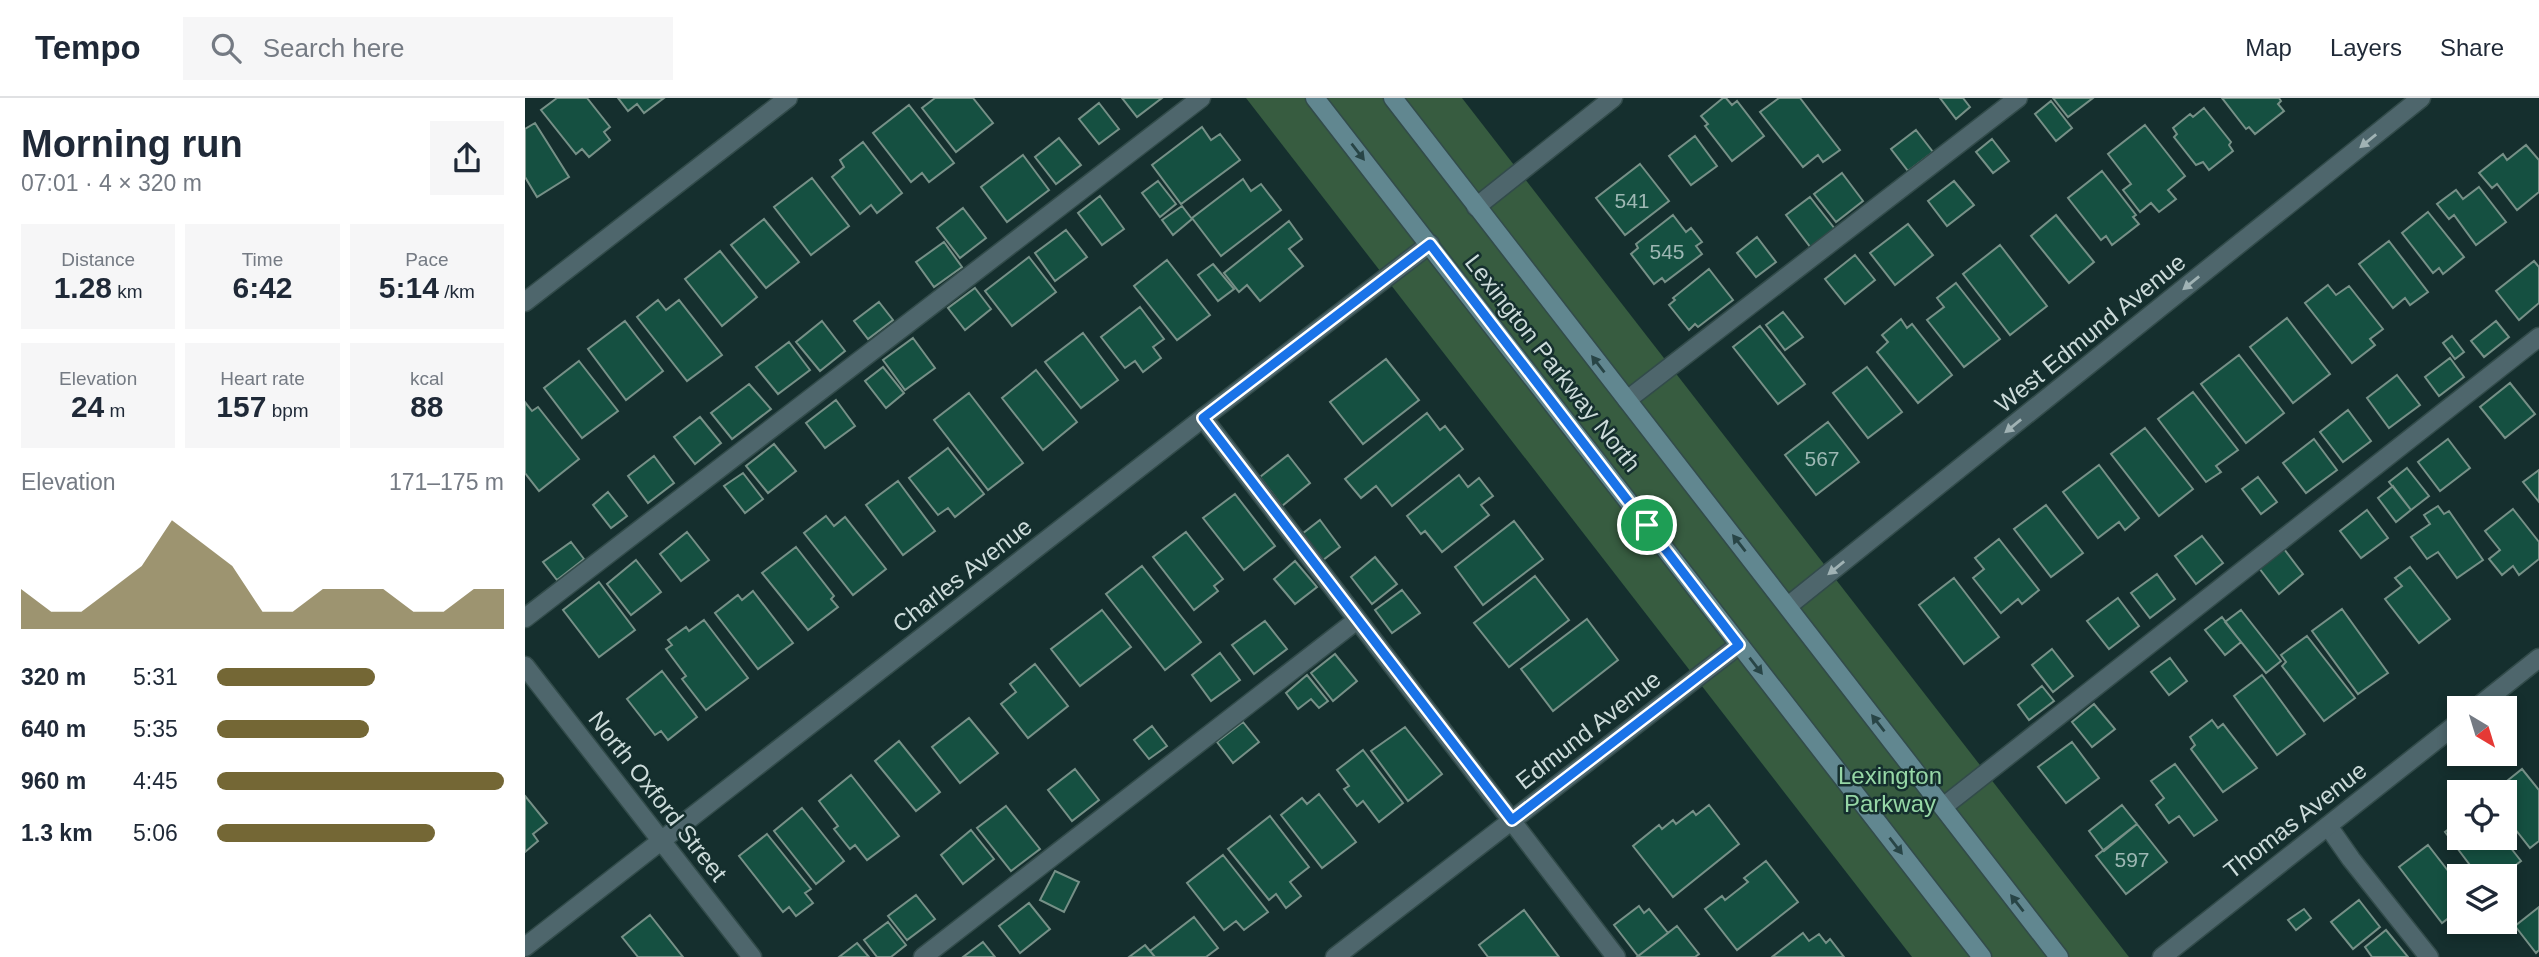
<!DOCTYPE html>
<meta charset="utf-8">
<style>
:root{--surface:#fff;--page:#f6f6f7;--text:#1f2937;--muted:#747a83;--line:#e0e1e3;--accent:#746735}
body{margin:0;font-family:Helvetica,sans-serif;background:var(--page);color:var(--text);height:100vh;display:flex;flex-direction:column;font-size:26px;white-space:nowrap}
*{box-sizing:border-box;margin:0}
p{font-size:23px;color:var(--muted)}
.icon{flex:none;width:38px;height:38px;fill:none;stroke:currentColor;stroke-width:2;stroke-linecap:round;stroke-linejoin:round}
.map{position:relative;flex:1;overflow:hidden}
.sheet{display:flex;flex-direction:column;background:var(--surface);width:525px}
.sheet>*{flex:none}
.needle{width:46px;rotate:142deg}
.buttons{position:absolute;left:1922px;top:598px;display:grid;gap:14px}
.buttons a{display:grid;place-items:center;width:70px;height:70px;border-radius:0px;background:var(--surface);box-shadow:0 4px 10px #0003;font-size:35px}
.pin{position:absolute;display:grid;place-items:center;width:60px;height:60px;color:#fff;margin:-30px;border:4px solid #fff;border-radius:50%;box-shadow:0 2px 7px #0007}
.round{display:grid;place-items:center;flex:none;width:74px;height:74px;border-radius:0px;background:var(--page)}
.head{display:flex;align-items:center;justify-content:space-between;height:119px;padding:0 21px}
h1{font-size:38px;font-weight:800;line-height:52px}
.stats{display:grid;grid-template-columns:repeat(3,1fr);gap:10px;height:119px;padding:7px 21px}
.stats div{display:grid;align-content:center;border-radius:0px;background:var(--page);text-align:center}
.stats b{font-size:30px;font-weight:800}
.stats small{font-size:19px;font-weight:400}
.stats p{font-size:19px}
.chart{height:196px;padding:14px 21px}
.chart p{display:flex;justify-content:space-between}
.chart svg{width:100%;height:126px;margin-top:7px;fill:var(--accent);opacity:.7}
ul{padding:0 21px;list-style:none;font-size:23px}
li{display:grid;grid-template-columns:112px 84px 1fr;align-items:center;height:52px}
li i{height:18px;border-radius:9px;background:var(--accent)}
header{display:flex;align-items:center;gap:42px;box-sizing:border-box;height:98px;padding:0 35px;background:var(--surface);border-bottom:2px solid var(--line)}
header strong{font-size:33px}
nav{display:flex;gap:38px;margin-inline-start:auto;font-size:24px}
.search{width:490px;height:63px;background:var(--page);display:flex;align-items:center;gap:18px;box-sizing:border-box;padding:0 24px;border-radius:0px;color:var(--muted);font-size:26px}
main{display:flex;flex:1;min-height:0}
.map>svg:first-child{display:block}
.green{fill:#375c40}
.building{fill:#155041;stroke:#769087;stroke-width:2}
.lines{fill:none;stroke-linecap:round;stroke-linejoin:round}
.service-casing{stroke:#324b4a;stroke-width:21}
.minor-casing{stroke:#324b4a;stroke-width:21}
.tertiary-casing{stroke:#324b4a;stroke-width:21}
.secondary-casing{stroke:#324b4a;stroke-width:21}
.service{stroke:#4e666c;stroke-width:18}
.minor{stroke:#4e666c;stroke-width:18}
.tertiary{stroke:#4e666c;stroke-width:18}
.secondary{stroke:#618790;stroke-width:18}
.oneway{fill:#a0b2b4}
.oneway2{fill:#284546}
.route-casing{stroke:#fff;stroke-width:14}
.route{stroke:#1a73e8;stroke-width:9}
.labels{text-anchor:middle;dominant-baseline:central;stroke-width:5;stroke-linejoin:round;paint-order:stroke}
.number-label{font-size:21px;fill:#9eb8b4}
.street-label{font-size:24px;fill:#ccdbda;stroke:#152f2e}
.park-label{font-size:24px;fill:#96d7a6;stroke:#152f2e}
</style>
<header>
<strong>Tempo</strong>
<div class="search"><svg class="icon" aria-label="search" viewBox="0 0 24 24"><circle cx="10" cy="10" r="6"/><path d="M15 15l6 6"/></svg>Search here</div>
<nav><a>Map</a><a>Layers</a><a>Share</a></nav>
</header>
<main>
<section class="sheet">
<div class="head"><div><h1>Morning run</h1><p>07:01 · 4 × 320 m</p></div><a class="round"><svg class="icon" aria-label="share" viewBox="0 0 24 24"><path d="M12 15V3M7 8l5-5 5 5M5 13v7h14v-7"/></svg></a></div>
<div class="stats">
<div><p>Distance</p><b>1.28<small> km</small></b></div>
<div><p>Time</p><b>6:42</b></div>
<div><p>Pace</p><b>5:14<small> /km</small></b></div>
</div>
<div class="stats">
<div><p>Elevation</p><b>24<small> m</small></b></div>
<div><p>Heart rate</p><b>157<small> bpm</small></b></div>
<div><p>kcal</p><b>88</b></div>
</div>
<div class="chart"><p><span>Elevation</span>171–175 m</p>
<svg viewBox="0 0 160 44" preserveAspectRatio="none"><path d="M0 44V30L10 38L20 38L30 30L40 22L50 6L60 14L70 22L80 38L90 38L100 30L110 30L120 30L130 38L140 38L150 30L160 30V44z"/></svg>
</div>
<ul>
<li><b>320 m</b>5:31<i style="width:55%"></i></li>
<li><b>640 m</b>5:35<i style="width:53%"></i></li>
<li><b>960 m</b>4:45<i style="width:100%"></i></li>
<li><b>1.3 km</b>5:06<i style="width:76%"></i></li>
</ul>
</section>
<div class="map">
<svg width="2014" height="859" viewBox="0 0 2014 859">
<rect width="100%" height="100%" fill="#152f2e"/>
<!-- green -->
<path class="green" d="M721,0H937L1604,859H1387Z"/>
<!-- building -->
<path class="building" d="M32,0H62L85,29L79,34L85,42L64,59L57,51L51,56L16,12Z
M93,0H139L119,15L112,6L103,13Z
M410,0H448L468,25L431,54L397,10Z
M597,0H637L612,19Z
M1198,0H1201L1207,7L1212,3L1239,38L1207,63L1180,28L1183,26L1176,18Z
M1254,0H1275L1315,52L1298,64L1293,57L1278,69L1235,14Z
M1415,0H1438L1445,9L1431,21Z
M1528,0H1568L1543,19Z
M1697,0H1754L1756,3L1753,6L1759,13L1730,36L1724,29L1721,31Z
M1526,3L1547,30L1531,43L1510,16Z
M574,5L594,31L574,46L554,21Z
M384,7L429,65L404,84L397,75L386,84L348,35Z
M1679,10L1706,44L1704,47L1708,53L1684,72L1678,64L1671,67L1649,39L1652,36L1648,30L1665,16L1668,19Z
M10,25L44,79L12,99L0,79V31Z
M1620,27L1660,78L1643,92L1651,101L1634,114L1626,105L1615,114L1598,92L1606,86L1583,56Z
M677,29L686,42L695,36L715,62L656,106L627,67Z
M1391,32L1408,54L1383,73L1366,51Z
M1170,38L1192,68L1166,87L1144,58Z
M534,40L556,67L531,86L510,59Z
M1467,41L1484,63L1468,75L1451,54Z
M338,44L377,95L352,115L346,107L335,116L307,79L319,69L315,62Z
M2001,47L2014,62V94L1992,112L1972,86L1967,90L1954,75L1978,56L1982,62Z
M498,57L524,92L482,124L456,89Z
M1115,66L1144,103L1100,137L1071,100Z
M1577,73L1611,117L1608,119L1614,126L1587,147L1581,138L1576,142L1543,100Z
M1317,75L1338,103L1311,124L1289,96Z
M287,80L324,128L286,157L249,109Z
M718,81L726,93L736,86L756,112L696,158L667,120Z
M633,83L651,106L635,119L617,95Z
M1429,83L1449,107L1422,128L1403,103Z
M1954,89L1981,124L1951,147L1929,117L1924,121L1912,106L1931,92L1938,101Z
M575,98L599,131L577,147L553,115Z
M1285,99L1310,131L1286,150L1261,117Z
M657,108L667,121L648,137L637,122Z
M438,110L461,140L435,160L412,130Z
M1903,114L1939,159L1918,176L1914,170L1908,175L1877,135Z
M1148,117L1161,134L1166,130L1177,144L1171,148L1177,156L1140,184L1137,180L1129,186L1106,156L1113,150L1111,146Z
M1531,117L1569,164L1544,185L1506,138Z
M239,121L274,164L241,190L206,147Z
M764,123L777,141L764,151L778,168L735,203L722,187L714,194L699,175Z
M1383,126L1408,157L1370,187L1345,155Z
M541,132L562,159L530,183L510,155Z
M1232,139L1251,164L1231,179L1212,155Z
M1864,143L1903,194L1885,207L1880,200L1868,210L1834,166Z
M419,144L437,169L409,189L391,164Z
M1475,147L1522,208L1485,237L1438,176Z
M195,153L232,199L197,228L160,181Z
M1330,157L1350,182L1320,206L1300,181Z
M504,159L531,194L487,228L460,193Z
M642,162L685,217L652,242L609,188Z
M2009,163L2014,169V205L1994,222L1971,193Z
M688,166L709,191L693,203L673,177Z
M1184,171L1208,202L1173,229L1170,226L1164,232L1144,207L1150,202L1148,200Z
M1431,185L1475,241L1439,269L1402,222L1419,209L1412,200Z
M1803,187L1811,197L1824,188L1858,231L1845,241L1850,247L1827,265L1780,205Z
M450,190L466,211L440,232L423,210Z
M133,202L141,212L154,202L197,257L162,283L112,219Z
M354,204L368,222L343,241L329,223Z
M615,209L639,241L628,249L636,260L618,274L610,263L600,270L576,239Z
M1258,214L1278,239L1260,252L1241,227Z
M1762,220L1805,276L1768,305L1725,249Z
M1376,221L1382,230L1387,226L1427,277L1393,305L1352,254L1363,244L1357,237Z
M100,223L138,273L101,302L63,251Z
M297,223L320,253L295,273L271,244Z
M1971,223L1984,239L1959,259L1946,243Z
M1235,228L1280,286L1253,306L1208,249Z
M558,235L593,282L556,310L520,264Z
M1927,238L1939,254L1930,261L1918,245Z
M388,240L410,270L380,292L358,262Z
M264,244L285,272L253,296L231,269Z
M1714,257L1759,315L1721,345L1676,286Z
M1925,260L1939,279L1914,298L1900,279Z
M861,261L894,302L838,346L805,304Z
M54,263L93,313L57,340L19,290Z
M358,269L379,295L361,310L340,283Z
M1342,269L1377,314L1343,340L1308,295Z
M511,272L552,324L518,352L477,300Z
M1872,277L1895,307L1864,330L1842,300Z
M1985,285L2010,316L1980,340L1955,309Z
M224,286L246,311L207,341L186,315Z
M1668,294L1713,352L1691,368L1696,374L1681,384L1633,321Z
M444,295L498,365L463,392L409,322Z
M311,302L330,328L300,350L281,325Z
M0,304L7,313L13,309L54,361L14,393L0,375Z
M1823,312L1846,343L1818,364L1795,334Z
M902,315L915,332L920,328L938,351L867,408L851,388L836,400L820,381Z
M175,319L196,345L170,366L149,339Z
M1303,324L1334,364L1291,397L1260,357Z
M1620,330L1668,391L1634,418L1586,356Z
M1789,341L1812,372L1781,395L1758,365Z
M1923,341L1945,370L1915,393L1893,364Z
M249,346L271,373L243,395L221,368Z
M423,350L459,396L430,419L423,410L413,417L384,380Z
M763,357L785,385L757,408L735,379Z
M129,358L149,385L123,405L103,378Z
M1574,367L1614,420L1600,432L1594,424L1573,440L1538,394Z
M1882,370L1904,398L1886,412L1864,384Z
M2014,372V404L1998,384Z
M218,375L238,401L220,415L199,388Z
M934,377L943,389L954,380L968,398L956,407L964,417L917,454L900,433L896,436L882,418Z
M1733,379L1752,404L1736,416L1717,391Z
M373,383L410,433L378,457L341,407Z
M1868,388L1886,412L1871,424L1853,400Z
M83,394L102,418L86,430L68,407Z
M710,396L750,448L719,472L678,420Z
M1521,407L1558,455L1526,479L1489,431Z
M1913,408L1919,416L1924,413L1958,462L1932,480L1913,454L1902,461L1886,439L1905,426L1899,417Z
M1988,411L2014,444V461L1994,477L1988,468L1977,477L1964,461L1975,452L1960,433Z
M1842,412L1863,440L1836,460L1815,433Z
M301,418L309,428L320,419L361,471L328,497L279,435Z
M795,422L815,449L798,462L777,436Z
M989,423L1018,461L958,507L930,469Z
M162,434L184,462L156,483L135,456Z
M661,434L698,481L689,488L693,493L669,512L628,459Z
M1677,438L1698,465L1671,486L1650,458Z
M1474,441L1514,492L1497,506L1493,501L1476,515L1448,480L1459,471L1450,460Z
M46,444L59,461L32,482L18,464Z
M271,449L309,498L306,501L313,509L283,532L237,475Z
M1759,451L1778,476L1754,496L1734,470Z
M850,459L872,486L847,506L826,479Z
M111,462L136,494L106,517L82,486Z
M770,463L792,489L770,506L749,481Z
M617,468L676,544L640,572L581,496Z
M1885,469L1925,521L1894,545L1860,501L1877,488L1870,480Z
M1632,476L1650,501L1625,520L1606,495Z
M1010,478L1044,522L984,569L949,525Z
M1429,480L1474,539L1439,566L1394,507Z
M74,484L110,532L74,559L38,512Z
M877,492L895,515L867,535L850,512Z
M228,493L268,545L233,571L190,515L213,497L217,502Z
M1593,500L1614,528L1584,551L1562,523Z
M1817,511L1863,575L1833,596L1787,533Z
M577,512L606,549L555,588L526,551Z
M1716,512L1756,563L1741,575L1700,524Z
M1697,519L1716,544L1700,557L1680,532Z
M1062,521L1093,562L1028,613L996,571Z
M179,522L223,580L181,612L157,581L161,578L141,551L147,547L143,542L161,529L164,533Z
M740,523L762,551L729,576L707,547Z
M1782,538L1830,600L1799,623L1757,568L1761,564L1756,557Z
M1527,551L1548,578L1528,594L1507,567Z
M695,555L715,582L686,603L667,577Z
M810,556L832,583L808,603L786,575Z
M1645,560L1662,583L1644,597L1626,574Z
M510,566L543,608L503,640L476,606L491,594L485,586Z
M137,573L172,619L143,642L136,633L130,637L102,601Z
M782,577L803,603L794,610L786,601L773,611L761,595Z
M1737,577L1780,636L1752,657L1709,598Z
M1517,588L1529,603L1504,622L1493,607Z
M1569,606L1590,631L1567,649L1547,624Z
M444,620L473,655L435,685L407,649Z
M1687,622L1693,630L1698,626L1732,670L1698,694L1666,651L1670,647L1665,639Z
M718,624L734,644L708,665L692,644Z
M627,628L642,648L624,661L609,642Z
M880,629L917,676L883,703L846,653Z
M374,643L415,694L391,713L350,663Z
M1547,644L1574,680L1541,705L1513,669Z
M838,652L878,705L854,724L838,703L832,708L819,691L824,688L812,672Z
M1650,666L1692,722L1669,738L1654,718L1644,725L1631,707L1639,700L1626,683Z
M550,671L574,702L547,723L523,692Z
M1997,671L2014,692V743L2005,750L1979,717V695H1967Z
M326,677L374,738L342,762L330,747L325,751L309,731L313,728L294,703Z
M794,696L831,744L797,770L756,717L777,700L782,706Z
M0,698L22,725L8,736L13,743L0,754Z
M1184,707L1214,746L1148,799L1108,748L1134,727L1137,731L1148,722L1151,726L1168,713L1171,717Z
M1597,707L1612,726L1579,753L1564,733Z
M481,708L515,751L486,773L452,730Z
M277,710L319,763L291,786L249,733Z
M745,718L784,769L765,784L776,798L761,810L751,796L744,802L703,751Z
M1934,723V740H1978L1996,763L1975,779H1954L1920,734Z
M1612,726L1642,764L1601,796L1571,758Z
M446,732L469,761L438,786L416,757Z
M242,736L286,791L280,795L288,805L271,818L264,809L258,814L214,758Z
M1903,747L1934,787V812L1917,825L1874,769Z
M698,757L743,814L719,832L711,823L699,832L662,785Z
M1241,763L1273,804L1212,852L1180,811L1197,798L1200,802L1223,784L1219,780Z
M530,773L554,784L539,814L515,802Z
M391,797L410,821L382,842L363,818Z
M1834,802L1855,829L1828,851L1806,824Z
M504,805L525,831L495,855L474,828Z
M1114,808L1119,815L1124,811L1143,835L1113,858L1089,827Z
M2014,809V852L2011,855L1990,828Z
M1779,811L1786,820L1771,832L1763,822Z
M999,812L1034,859H963L954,847Z
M125,817L158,859H113L97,839Z
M669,819L693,850L681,859H630L625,853Z
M363,824L381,847L366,859H352L339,842Z
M1152,828L1174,856L1170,859H1112Z
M1861,832L1883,859H1847L1840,849Z
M1278,835L1284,843L1294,836L1301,845L1305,841L1319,859H1247Z
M458,844L470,859H438Z
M332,845L344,859H314Z
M620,847L630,859H604Z"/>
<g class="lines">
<!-- service casing -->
<g class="service-casing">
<path id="service" d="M1102,302L1493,0
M678,320L1091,859
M0,520L676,0
M1418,709L2014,239
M1803,728L1826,761L1904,859
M398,859L832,522"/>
</g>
<!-- minor casing -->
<g class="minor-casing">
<path id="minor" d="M951,109L1088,0
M0,204L263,0
M1263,508L1896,0
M0,568L227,859
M0,849L678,320L905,146
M810,859L1214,547"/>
</g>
<!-- tertiary casing -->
<g class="tertiary-casing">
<path id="tertiary" d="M1950,611L2014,560
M1637,859L1934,624"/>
</g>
<!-- secondary casing -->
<g class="secondary-casing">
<path id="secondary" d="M790,0L1457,859
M868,0L1534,859"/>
</g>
<!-- service -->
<use href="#service" class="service"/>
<!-- minor -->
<use href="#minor" class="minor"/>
<!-- tertiary -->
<use href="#tertiary" class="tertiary"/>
<!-- secondary -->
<use href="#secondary" class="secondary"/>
</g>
<!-- one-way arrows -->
<defs><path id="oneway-solid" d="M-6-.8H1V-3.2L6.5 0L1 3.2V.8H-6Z" transform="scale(1.75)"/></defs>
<g class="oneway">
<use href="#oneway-solid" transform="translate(1843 43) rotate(141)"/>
<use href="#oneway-solid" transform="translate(1666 185) rotate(141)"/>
<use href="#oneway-solid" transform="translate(1488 328) rotate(141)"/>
<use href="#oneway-solid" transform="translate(1311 470) rotate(141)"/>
</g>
<g class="oneway2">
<use href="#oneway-solid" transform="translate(833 54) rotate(52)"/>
<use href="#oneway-solid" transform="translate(1073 266) rotate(-128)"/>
<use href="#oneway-solid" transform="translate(1214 445) rotate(-128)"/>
<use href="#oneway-solid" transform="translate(1231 568) rotate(52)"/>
<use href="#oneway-solid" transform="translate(1353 625) rotate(-128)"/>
<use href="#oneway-solid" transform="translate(1371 748) rotate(52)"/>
<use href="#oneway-solid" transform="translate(1492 805) rotate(-128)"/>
</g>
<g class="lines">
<!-- route casing -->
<g class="route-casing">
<path id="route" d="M905,146L1214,547L987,722L678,320Z"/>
</g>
<!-- route -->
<use href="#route" class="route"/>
</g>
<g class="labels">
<!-- number labels -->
<g class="number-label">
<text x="1107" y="102">541</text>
<text x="1142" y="153">545</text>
<text x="1297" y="360">567</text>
<text x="1607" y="761">597</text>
</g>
<!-- street labels -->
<g class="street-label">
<text transform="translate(1565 235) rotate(-39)">West Edmund Avenue</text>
<text transform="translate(1028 265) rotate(52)">Lexington Parkway North</text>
<text transform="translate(437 477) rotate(-38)">Charles Avenue</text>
<text transform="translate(1063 632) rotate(-38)">Edmund Avenue</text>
<text transform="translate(133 698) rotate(52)">North Oxford Street</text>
<text transform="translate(1770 722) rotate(-38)">Thomas Avenue</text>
</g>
<!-- park labels -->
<g class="park-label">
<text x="1365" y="677">Lexington<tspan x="1365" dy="28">Parkway</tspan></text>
</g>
</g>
</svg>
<div class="buttons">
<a><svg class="needle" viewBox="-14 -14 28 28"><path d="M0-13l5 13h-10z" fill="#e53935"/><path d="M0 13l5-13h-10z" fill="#747a83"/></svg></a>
<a><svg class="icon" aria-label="locate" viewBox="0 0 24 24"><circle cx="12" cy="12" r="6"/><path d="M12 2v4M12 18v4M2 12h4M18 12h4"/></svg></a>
<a><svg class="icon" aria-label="layers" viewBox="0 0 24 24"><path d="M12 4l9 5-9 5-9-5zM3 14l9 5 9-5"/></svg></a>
</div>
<div class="pin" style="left:1122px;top:427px;background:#1e9e55"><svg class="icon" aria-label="arrive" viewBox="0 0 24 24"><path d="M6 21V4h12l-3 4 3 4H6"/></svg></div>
</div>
</main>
